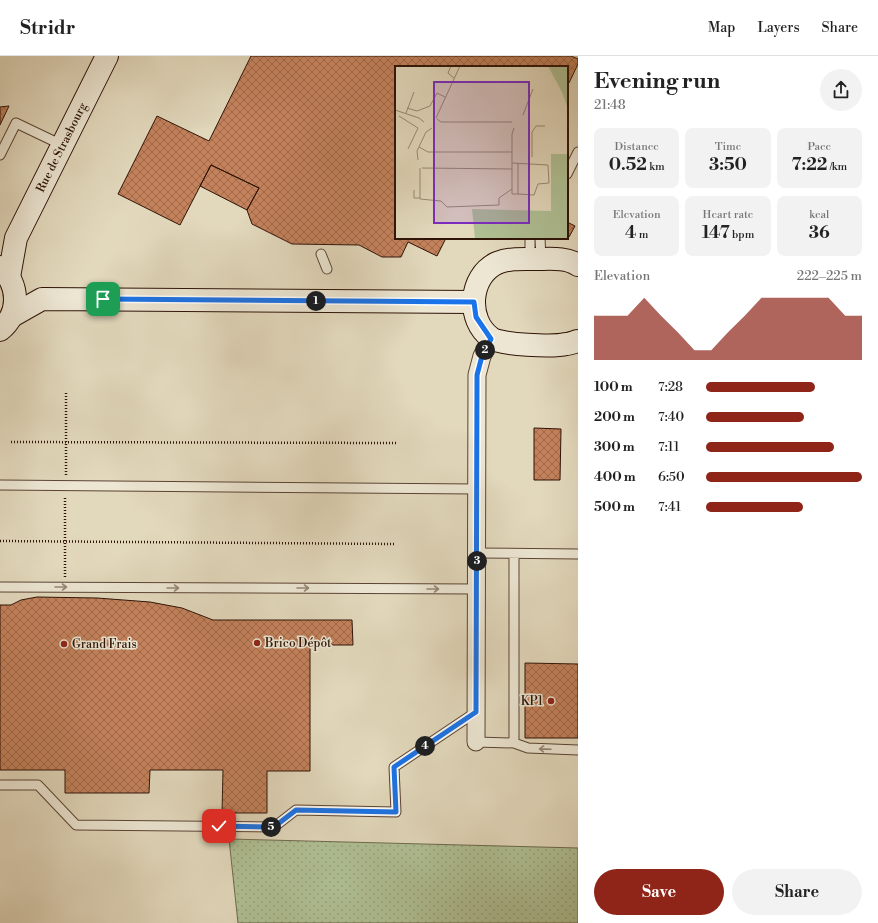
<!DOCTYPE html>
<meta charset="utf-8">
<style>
:root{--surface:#fff;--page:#f2f2f2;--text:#222;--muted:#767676;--line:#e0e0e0;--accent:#8f2418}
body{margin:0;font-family:"Libre Bodoni",serif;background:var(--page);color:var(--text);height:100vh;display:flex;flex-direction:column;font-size:15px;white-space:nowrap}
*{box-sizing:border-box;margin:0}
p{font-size:13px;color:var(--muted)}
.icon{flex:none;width:22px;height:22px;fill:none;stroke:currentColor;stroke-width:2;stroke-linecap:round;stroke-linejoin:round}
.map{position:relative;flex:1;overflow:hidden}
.details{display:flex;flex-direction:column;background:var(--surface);width:300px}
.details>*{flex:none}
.pin{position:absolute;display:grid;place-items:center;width:34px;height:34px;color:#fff;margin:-17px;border-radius:8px;box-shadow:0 2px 6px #0006}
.km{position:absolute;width:20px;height:20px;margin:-10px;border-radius:50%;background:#222;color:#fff;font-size:11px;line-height:20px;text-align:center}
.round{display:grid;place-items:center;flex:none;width:42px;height:42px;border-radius:21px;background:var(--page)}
.headline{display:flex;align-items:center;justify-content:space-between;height:68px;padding:0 16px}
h1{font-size:22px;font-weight:700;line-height:30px}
.figures{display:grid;grid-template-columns:repeat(3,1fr);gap:6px;height:68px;padding:4px 16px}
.figures div{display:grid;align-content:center;border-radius:8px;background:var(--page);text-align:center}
.figures b{font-size:17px;font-weight:700}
.figures small{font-size:11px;font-weight:400}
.figures p{font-size:11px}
.chart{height:112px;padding:8px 16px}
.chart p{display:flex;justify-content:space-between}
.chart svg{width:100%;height:72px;margin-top:4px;fill:var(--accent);opacity:.7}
.primary-button{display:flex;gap:8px;margin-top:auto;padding:8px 16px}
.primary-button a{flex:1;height:46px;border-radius:24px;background:var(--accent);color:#fff;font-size:16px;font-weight:700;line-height:46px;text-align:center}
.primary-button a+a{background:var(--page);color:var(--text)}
ul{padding:0 16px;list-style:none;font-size:13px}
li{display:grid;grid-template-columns:64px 48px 1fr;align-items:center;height:30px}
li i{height:10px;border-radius:5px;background:var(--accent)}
header{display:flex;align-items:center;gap:24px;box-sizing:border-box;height:56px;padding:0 20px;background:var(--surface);border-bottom:1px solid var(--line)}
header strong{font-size:19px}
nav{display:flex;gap:22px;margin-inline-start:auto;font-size:14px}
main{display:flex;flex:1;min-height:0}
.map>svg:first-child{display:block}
.grass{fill:url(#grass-dots);stroke:#6e6a4e}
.building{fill:url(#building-cross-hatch);stroke:#2e1307}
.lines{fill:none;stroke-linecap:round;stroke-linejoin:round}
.lane-casing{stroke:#5b4434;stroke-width:11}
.street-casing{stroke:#5b4434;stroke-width:19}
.secondary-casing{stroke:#2e1307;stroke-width:24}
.path{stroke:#2e1307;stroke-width:2.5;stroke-dasharray:1 2;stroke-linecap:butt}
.lane{stroke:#ece6d3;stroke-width:9}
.street{stroke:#ece6d3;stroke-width:17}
.secondary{stroke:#ece6d3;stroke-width:22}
.oneway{stroke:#968777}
.route-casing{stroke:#fff;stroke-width:8}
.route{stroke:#1a73e8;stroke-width:5}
.poi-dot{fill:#8f2418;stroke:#ece6d3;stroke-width:1.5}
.labels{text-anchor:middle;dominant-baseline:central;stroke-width:3;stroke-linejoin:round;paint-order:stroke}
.street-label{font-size:12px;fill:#2e1307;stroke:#ece6d3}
.poi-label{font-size:12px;fill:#2e1307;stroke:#ece6d3;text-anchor:start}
.inset-road{fill:none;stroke:#9a8974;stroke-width:1}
.view{fill:#7b2cbf;fill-opacity:0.15;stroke:#7b2cbf;stroke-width:2}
.inset-edge{fill:none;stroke:#2e1307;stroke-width:2}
</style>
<header>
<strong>Stridr</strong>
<nav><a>Map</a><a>Layers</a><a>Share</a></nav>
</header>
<main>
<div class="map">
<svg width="578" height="867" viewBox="0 0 578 867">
<defs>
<pattern id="grass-dots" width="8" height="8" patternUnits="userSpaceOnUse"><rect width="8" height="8" fill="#afc094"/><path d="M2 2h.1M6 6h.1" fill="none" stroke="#97a47e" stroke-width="1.8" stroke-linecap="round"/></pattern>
<pattern id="building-cross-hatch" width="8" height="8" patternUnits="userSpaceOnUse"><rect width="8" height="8" fill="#c4825c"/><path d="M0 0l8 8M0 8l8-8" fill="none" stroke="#a0694a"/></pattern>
</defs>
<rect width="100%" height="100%" fill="#e2d8bc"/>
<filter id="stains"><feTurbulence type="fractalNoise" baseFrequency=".005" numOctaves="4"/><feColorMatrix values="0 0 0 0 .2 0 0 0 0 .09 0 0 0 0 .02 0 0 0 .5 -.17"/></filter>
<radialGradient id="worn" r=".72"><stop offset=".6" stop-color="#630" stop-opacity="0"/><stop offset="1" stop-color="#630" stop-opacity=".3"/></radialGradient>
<!-- grass -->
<path class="grass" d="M229,783L578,792V867H238Z"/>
<!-- building -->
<path class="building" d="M251,0H571L578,3V8L569,27L567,26V11H537L533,9V11H396V182H446L437,200L408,186L401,201H382L359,189L292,188L252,168L247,154L259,132L211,109L180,169L118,138L157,60L209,85Z
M9,50L0,69V51Z
M211,109L259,132L247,154L200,130Z
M567,166L575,170L569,181L567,180Z
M534,372L561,373L560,424H534Z
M37,541L97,542L150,546L182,552L213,564H352L353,589H310V715H267V757H222L223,714H150L149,737H65V714H0V549H11L21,544Z
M525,607L578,608V682H525Z"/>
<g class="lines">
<!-- lane casing -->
<g class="lane-casing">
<path id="lane" d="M0,99L16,67L62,89
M567,118L578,96
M530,182V203
M540,182L541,203
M321,198L327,213
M0,429L476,433
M477,497L578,498
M0,531L477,533
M476,686L514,687V498
M514,687L528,692L578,694
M0,729H38L76,769L274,771L296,754L396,756L394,711L476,656"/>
</g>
<!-- street casing -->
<g class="street-casing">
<path id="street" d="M476,686L477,319L482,300L491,283"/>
</g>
<!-- secondary casing -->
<g class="secondary-casing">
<g id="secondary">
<path d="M578,209C566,201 550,203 536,203C522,203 510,202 497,207C469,220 466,264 491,282C500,289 554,291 566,288C570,288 574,286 578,285"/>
<path d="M0,211C19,228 21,257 0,274"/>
<path id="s1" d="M9,221L16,182L107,0"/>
<path d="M12,260L42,243L474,246"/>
</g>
</g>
<!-- path -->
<path class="path" d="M11,386L396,387
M66,419V337
M0,485L396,488
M65,521V440"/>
<!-- lane -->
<use href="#lane" class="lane"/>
<!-- street -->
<use href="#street" class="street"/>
<!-- secondary -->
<use href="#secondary" class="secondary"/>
</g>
<!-- one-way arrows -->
<defs><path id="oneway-shaft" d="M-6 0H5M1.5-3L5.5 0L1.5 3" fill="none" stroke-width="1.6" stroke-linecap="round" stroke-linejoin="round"/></defs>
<g class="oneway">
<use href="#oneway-shaft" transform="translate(61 531)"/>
<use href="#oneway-shaft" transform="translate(173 532)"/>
<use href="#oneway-shaft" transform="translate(303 532)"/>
<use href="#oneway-shaft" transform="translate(433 533)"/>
<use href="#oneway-shaft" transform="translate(545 693) rotate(-178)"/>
</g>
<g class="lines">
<!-- route casing -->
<g class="route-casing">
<path id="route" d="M103,243L474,246L476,261L491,283L482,300L477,319L476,656L394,711L396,756L296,754L274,771L219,770"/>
</g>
<!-- route -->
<use href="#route" class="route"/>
</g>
<!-- markers -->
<g class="poi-dot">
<circle cx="257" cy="587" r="4"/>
<circle cx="64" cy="588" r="4"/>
<circle cx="551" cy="645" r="4"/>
</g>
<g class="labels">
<!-- street labels -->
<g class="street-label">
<text stroke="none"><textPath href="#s1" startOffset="141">Rue de Strasbourg</textPath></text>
</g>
<!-- poi labels -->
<g class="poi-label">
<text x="265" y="587">Brico Dépôt</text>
<text x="72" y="588">Grand Frais</text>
<text x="543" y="645" text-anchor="end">KP1</text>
</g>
</g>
<!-- overview -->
<g transform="translate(395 10)">
<rect width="173" height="173" fill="#e2d8bc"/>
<path d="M156,88H173V173H80L77,143L156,145Z" fill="#afc094"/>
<path d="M153,0H173V43L167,26Z" fill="#afc094"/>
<path class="inset-road" d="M56,0L53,7L59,12M12,42L22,45L35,40L42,27L50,31M0,44L24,52L29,56M11,47L19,26M128,49L138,23M4,50L23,62L13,83M41,52L65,0M42,53L46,56H117M119,62L117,68V128H123V97M24,81L33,86H117M137,91V66L141,60H150M23,94L22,85L31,66L37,62M117,97L153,99L154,117L143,118L139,129L123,128M25,102V133L46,135L52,141L104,139V132L117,123M27,102L117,103M19,124V132H25"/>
<path class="view" d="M39,16H134V157H39Z"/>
<rect width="173" height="173" class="inset-edge"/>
</g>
<rect width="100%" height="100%" filter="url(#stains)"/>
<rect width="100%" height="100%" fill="url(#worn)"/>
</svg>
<div class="pin" style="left:103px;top:243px;background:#1e9e55"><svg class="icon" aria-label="arrive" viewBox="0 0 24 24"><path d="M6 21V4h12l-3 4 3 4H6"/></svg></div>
<div class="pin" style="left:219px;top:770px;background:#d93025"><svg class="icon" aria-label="check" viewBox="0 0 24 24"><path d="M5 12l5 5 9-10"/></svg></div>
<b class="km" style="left:316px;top:245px">1</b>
<b class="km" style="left:485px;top:294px">2</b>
<b class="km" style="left:477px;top:505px">3</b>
<b class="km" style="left:425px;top:690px">4</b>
<b class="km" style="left:271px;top:771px">5</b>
</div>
<section class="details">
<div class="headline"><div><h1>Evening run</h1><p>21:48</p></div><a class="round"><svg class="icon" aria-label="share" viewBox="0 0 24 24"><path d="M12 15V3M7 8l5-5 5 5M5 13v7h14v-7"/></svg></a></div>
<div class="figures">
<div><p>Distance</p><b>0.52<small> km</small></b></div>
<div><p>Time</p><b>3:50</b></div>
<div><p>Pace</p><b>7:22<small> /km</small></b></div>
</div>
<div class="figures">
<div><p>Elevation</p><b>4<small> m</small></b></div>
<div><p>Heart rate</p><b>147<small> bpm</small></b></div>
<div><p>kcal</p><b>36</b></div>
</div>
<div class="chart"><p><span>Elevation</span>222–225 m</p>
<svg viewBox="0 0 160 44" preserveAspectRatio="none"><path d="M0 44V17L10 17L20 17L30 6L40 17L50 27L60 38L70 38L80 27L90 17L100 6L110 6L120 6L130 6L140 6L150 17L160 17V44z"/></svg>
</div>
<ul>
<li><b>100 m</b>7:28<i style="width:70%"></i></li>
<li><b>200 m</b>7:40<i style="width:63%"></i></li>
<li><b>300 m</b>7:11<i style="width:82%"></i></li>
<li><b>400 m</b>6:50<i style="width:100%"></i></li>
<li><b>500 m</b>7:41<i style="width:62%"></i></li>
</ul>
<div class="primary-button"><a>Save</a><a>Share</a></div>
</section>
</main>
